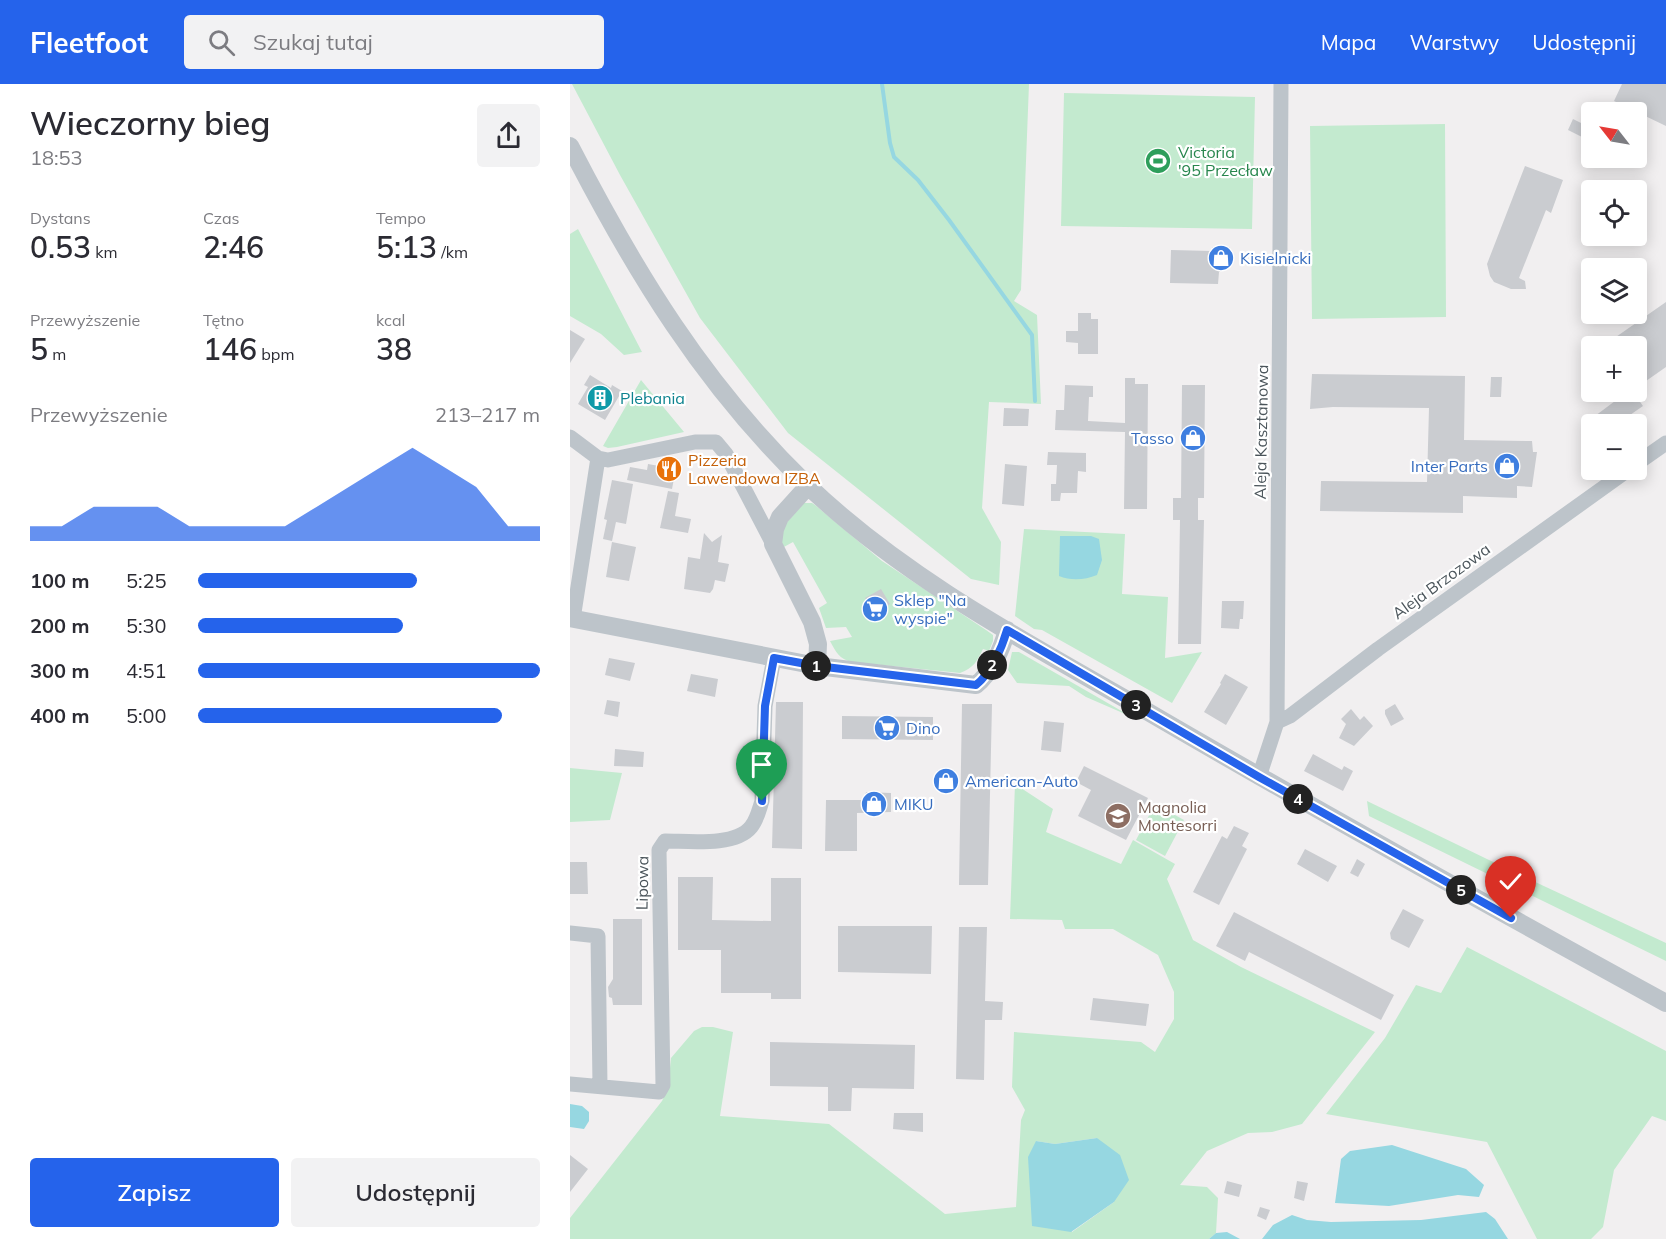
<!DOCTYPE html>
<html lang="pl">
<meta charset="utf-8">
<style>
:root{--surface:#fff;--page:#f2f2f3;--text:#2b2b33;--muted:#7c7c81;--accent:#2563eb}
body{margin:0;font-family:Mulish,sans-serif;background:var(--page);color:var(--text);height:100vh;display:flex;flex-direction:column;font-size:22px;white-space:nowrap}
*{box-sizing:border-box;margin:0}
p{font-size:20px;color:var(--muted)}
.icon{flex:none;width:33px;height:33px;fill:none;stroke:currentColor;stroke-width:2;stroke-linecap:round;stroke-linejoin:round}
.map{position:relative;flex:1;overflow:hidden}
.details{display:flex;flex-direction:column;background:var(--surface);width:570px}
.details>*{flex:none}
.needle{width:39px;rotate:301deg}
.fabs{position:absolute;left:1011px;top:18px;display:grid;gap:12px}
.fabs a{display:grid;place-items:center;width:66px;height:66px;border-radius:6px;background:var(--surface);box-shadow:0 3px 15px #0003;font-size:30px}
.pin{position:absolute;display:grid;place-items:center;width:51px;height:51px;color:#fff;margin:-62px -26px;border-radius:50% 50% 50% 0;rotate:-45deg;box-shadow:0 0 6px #0007}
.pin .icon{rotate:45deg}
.km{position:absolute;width:30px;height:30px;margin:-15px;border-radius:50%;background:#222;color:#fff;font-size:16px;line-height:30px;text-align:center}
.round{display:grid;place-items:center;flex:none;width:63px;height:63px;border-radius:6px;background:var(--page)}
.headline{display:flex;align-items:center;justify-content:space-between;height:102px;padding:0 30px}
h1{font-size:33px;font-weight:600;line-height:45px}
.metrics{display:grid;grid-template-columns:repeat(3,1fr);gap:9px;height:102px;padding:6px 30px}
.metrics div{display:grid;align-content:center}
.metrics b{font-size:30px;font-weight:600}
.metrics small{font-size:16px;font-weight:400}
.metrics p{font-size:16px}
.chart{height:168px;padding:12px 30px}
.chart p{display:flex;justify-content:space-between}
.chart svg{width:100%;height:108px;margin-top:6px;fill:var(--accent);opacity:.7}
.primary-button{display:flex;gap:12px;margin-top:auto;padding:12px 30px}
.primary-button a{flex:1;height:69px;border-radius:6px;background:var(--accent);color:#fff;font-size:24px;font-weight:600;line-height:69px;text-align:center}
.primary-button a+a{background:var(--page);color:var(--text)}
ul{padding:0 30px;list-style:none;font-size:20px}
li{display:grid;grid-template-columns:96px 72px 1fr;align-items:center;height:45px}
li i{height:15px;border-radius:8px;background:var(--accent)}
header{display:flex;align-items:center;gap:36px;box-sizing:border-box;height:84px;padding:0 30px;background:var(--accent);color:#fff}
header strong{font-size:28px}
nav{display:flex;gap:33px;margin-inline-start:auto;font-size:21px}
.search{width:420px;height:54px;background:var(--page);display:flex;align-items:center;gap:15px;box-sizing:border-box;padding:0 21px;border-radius:6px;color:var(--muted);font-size:22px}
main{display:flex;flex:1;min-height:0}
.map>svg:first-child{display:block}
.green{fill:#c3eacf;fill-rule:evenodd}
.water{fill:#96d7e1}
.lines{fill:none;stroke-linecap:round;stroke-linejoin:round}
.stream{stroke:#96d7e1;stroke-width:4}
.building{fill:#caccd0}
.minor{stroke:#bdc4ca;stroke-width:15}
.tertiary{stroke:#bdc4ca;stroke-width:18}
.route-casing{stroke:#fff;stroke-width:12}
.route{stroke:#2563eb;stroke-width:8}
.labels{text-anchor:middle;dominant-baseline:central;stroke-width:4.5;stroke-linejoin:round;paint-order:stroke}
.leisure-label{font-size:16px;fill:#27864d;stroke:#fff;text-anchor:start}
.shop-label{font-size:16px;fill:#366cbe;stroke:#fff;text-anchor:start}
.culture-label{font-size:16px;fill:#0d838f;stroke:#fff;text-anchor:start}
.street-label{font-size:16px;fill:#4a545a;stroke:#fff}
.food-label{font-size:16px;fill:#c56008;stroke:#fff;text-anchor:start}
.education-label{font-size:16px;fill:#785e54;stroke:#fff;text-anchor:start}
</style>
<header>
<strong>Fleetfoot</strong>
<div class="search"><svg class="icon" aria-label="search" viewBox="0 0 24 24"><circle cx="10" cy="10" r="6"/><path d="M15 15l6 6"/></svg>Szukaj tutaj</div>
<nav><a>Mapa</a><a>Warstwy</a><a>Udostępnij</a></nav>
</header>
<main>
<section class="details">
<div class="headline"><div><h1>Wieczorny bieg</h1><p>18:53</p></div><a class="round"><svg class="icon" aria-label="share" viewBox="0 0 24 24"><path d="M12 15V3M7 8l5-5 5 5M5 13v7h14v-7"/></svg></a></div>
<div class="metrics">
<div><p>Dystans</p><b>0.53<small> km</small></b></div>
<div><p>Czas</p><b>2:46</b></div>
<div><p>Tempo</p><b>5:13<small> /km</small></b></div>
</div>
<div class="metrics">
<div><p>Przewyższenie</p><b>5<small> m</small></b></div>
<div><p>Tętno</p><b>146<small> bpm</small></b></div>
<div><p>kcal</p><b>38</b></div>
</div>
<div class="chart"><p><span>Przewyższenie</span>213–217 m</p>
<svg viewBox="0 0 160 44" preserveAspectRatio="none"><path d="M0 44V38L10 38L20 30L30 30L40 30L50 38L60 38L70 38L80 38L90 30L100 22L110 14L120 6L130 14L140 22L150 38L160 38V44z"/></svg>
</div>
<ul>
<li><b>100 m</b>5:25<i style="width:64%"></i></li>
<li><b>200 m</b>5:30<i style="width:60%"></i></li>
<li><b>300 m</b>4:51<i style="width:100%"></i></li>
<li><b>400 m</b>5:00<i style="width:89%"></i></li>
</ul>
<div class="primary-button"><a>Zapisz</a><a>Udostępnij</a></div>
</section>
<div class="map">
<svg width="1096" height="1155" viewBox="0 0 1096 1155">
<rect width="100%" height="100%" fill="#f1eff0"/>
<!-- green -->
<path class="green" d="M2,0H459L451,206L444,217L467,231L471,320L419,318L412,424L431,458L429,501L401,495L218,349L130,234L50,91Z
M494,9L685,13L682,145L491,142Z
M875,40L876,233L742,235L740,42Z
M8,145L72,268L54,271L31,250L0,232V150Z
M71,296L114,348L47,363L38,364L33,362Z
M234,419H242L245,421L312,477L416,546L423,551V557L419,567L413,565C407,577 404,584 390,589L282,578C269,575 266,568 260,557L282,553L276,543L256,544L249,524L257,519L223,458L212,464V444Z
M454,445L555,450L552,510L598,513L595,574L632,568L602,619L472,546L464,545L445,532Z
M442,568H449L562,633L516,613L499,602L447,599L438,586Z
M0,684L52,689L40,736L0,738Z
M445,700L483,725L476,748L551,780L563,756L605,780L597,795L623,856L671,883L805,948L732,1040L702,1048L678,1049L637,1067L610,1101L637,1103L648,1114L646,1149L639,1155H0V1134L92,1017L98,1004L101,974L124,947L132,943H143L163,948L150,1032L259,1040L375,1130L446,1123L451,1036L455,1026L442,1003L444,948L571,958L585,968L604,935V908L588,871L543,845H495L492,836L440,835ZM527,1054L544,1118L502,1148L466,1057L485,1060Z
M797,717L948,790L1096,859V877L799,732Z
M585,720L614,736L595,772L566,756Z
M897,863L1096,967V1037L1082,1032L1044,1086L1033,1143L1021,1155H967L917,1058L756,1030L815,954L846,901L871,909Z"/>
<!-- water -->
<path class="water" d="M490,452H521L529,455L532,476L527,491C515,496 501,497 489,492Z
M0,1020L12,1022L19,1028V1037L14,1045L0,1043Z
M527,1054L550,1071L559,1096L544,1118L501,1148L462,1142L458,1073L466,1057L485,1060Z
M822,1061L896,1085L914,1101L909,1113L888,1111L819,1122L765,1119L771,1075L780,1067Z
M916,1128L925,1135L938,1155H692L703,1141L722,1131L737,1136L761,1138L851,1136Z
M657,1148L670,1155H639L646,1149Z"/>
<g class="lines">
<!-- stream -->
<path class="stream" d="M312,0L320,59L324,73L348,96L379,136L462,251L465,317"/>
</g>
<!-- building -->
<path class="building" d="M1052,0H1096V42L1044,17Z
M1003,35L1019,43L1014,54L998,46Z
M955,82L993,96L981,129L976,126L949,194L955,197L956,205H941L924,198L920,192L917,180Z
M642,165H658V181L649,188L648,200L600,199L601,166L642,167Z
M1096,218V283L1066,304V262H1033Z
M508,229H521V235H528V270H508V259L496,258V247H508Z
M0,246L15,255L0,279Z
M742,290L895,292L894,356L962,357L963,368H967L962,403L947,402V414L893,412V429L750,427L751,397L857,398L859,324L763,323L740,325Z
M20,291L41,304L42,301L52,307L35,336L8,320L18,303L14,301Z
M921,293H932L931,313H920Z
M555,294H565V300H578L577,425H554L555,348L485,346L486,326H494L495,301L523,302V313H519L518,337L555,339Z
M612,301H635L634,414H628V436H634L631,560H608L610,436H603V414H611Z
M1038,308H1063L1073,322L1047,340H1030L1025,332L1045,317Z
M434,324L459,325L458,342H433Z
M478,368L516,369V388L508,387L507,409H491L490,417H481V400H486L487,381H477Z
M90,377L103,380L106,384L102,405L57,396L60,383L77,386L78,380L89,382Z
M435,380L457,382L454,422L432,420Z
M42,396L63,400L56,440L46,438L42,457L33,455L37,436L34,435Z
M98,407L109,409L105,432L121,435L118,449L90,444Z
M134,449L142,458L152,451L148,478L159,480L155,498L145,496L143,505L140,509L114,505L118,473L130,475Z
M42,458L66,463L59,497L36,493Z
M311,505L320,520L305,530L295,514Z
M652,517H674L673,535H670L669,545L651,544Z
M39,574L65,579L60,597L35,591Z
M121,590L148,595L145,613L117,607Z
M655,590L678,603L656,641L634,628L651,600L650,599Z
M37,616L50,618L48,633L34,630Z
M206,618H233L232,765L202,764Z
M392,620H422L418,801H389Z
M825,620L834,635L821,642L815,630V626Z
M781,625L790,636L794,632L803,642L784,662L769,654L776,640L771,635Z
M272,632L363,633V656L272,655Z
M474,637L494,639L491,668L471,666Z
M45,665L74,668L73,683L44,682Z
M743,670L772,686L774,682L783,687L773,707L734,687Z
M514,682L578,714L556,756L508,732L521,706L506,698Z
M296,708L321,709V728L287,729V767H255L256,716H295Z
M664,742L679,749L672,762L677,765L649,821L623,808L652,752L657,755Z
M735,765L767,782L758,798L727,780Z
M787,775L795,780L788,793L780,789Z
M0,778H17L18,810H0Z
M108,793H143L142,836L201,837V794H231V915H201V909H151V866H108Z
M833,825L854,836L839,864L821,855L820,849Z
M664,828L824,911L811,936L679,868L675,877L646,862Z
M43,835H72V921H43L42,914L39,913L38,903L43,895Z
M268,842H362L361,890L268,888Z
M389,843H417L415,917L433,918L432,936H415L414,996L386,995Z
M523,914L579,920L576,942L520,936Z
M200,958L345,961L344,1005L282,1004L281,1027H258V1003L200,1002Z
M324,1029H353V1048L323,1045Z
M0,1071L18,1085L0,1108Z
M657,1097L672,1101L669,1113L654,1109Z
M727,1097L738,1099L734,1117L724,1114Z
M690,1123L700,1126L696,1136L687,1132Z"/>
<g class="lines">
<!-- minor -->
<path class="minor" d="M0,353L28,374L38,376L125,358H146L156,370L203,460
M1066,380L1096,359
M3,535L28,374
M707,638L720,632L808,565L1058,386
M689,693L707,638L711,0
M0,849L28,852L30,1002
M0,1000L89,1008L93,1001L89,766L95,757C118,757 165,763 181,743C187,736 189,726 192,717L195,622L204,574"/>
<!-- tertiary -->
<path class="tertiary" d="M0,62C65,188 133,300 236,400C334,494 456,558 573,625C746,726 921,823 1096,919
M238,402L210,433L205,445L203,460L242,538L248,560L247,582
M0,534L247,582L406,601C421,589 432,565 437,546"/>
</g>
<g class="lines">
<!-- route casing -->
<g class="route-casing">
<path id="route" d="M192,717L195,622L204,574L247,582L406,601C421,589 432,564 437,546L689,693L941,834"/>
</g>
<!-- route -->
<use href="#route" class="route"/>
</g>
<!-- icons -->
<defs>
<g id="stadium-disc" transform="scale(1.35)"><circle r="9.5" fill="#2e9e5b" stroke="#fff"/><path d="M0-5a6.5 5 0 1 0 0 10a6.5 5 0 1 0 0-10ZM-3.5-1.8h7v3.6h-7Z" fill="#fff"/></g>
<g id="shop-disc" transform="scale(1.35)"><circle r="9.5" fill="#3f7fe0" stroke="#fff"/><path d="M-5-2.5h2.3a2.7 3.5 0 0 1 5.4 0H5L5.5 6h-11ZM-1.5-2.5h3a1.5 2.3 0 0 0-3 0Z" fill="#fff"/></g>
<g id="building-disc" transform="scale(1.35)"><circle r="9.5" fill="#0f9aa8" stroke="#fff"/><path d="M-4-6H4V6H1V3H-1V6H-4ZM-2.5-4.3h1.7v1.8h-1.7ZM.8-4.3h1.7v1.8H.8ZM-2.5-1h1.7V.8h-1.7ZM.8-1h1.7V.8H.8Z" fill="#fff"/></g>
<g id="restaurant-disc" transform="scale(1.35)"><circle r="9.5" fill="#e8710a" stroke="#fff"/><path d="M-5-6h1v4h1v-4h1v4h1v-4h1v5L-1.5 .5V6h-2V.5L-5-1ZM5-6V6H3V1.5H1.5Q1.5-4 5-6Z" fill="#fff"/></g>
<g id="supermarket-disc" transform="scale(1.35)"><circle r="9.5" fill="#3f7fe0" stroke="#fff"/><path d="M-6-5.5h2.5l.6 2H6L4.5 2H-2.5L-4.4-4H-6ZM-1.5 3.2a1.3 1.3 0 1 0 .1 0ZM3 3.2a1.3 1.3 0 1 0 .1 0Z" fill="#fff"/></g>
<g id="school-disc" transform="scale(1.35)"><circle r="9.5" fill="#8d6e63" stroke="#fff"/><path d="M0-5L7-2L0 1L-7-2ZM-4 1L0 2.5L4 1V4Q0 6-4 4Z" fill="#fff"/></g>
</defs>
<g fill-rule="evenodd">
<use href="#stadium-disc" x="588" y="77"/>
<use href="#shop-disc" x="651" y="174"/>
<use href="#building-disc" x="30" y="314"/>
<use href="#shop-disc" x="623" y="354"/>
<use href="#shop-disc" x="937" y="382"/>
<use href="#restaurant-disc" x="99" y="385"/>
<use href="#supermarket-disc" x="305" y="525"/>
<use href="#supermarket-disc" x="317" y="644"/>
<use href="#shop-disc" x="376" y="697"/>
<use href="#shop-disc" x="304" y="720"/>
<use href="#school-disc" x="548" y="732"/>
</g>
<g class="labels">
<!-- leisure labels -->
<g class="leisure-label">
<text x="608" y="68">Victoria<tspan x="608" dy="18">'95 Przecław</tspan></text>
</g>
<!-- shop labels -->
<g class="shop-label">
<text x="670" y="174">Kisielnicki</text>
<text x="604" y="354" text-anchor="end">Tasso</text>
<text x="918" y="382" text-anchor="end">Inter Parts</text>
<text x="324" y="516">Sklep "Na<tspan x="324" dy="18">wyspie"</tspan></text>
<text x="336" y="644">Dino</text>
<text x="395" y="697">American-Auto</text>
<text x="324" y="720">MIKU</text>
</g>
<!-- culture labels -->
<g class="culture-label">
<text x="50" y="314">Plebania</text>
</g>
<!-- street labels -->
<g class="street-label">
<text transform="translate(691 348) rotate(-89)">Aleja Kasztanowa</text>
<text transform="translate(871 497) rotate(-36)">Aleja Brzozowa</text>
<text transform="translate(72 799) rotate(-89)">Lipowa</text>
</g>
<!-- food labels -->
<g class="food-label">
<text x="118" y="376">Pizzeria<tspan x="118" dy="18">Lawendowa IZBA</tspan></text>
</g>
<!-- education labels -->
<g class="education-label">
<text x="568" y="723">Magnolia<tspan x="568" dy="18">Montesorri</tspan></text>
</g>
</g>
</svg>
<div class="fabs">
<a><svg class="needle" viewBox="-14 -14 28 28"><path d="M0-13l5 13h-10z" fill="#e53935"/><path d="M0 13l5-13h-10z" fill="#7c7c81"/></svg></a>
<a><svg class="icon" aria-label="locate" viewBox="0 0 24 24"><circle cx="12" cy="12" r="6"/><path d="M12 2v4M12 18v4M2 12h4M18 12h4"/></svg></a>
<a><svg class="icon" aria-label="layers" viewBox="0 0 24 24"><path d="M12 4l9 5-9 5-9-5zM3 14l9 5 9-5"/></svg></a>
<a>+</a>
<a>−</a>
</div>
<div class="pin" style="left:192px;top:717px;background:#1e9e55"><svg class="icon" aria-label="arrive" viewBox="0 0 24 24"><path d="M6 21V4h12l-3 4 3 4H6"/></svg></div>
<div class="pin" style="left:941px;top:834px;background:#d93025"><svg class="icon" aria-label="check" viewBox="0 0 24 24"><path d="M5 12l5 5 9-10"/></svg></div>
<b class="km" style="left:246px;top:582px">1</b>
<b class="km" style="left:422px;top:581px">2</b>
<b class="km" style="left:566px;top:621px">3</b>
<b class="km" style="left:728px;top:715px">4</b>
<b class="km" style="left:891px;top:806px">5</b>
</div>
</main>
